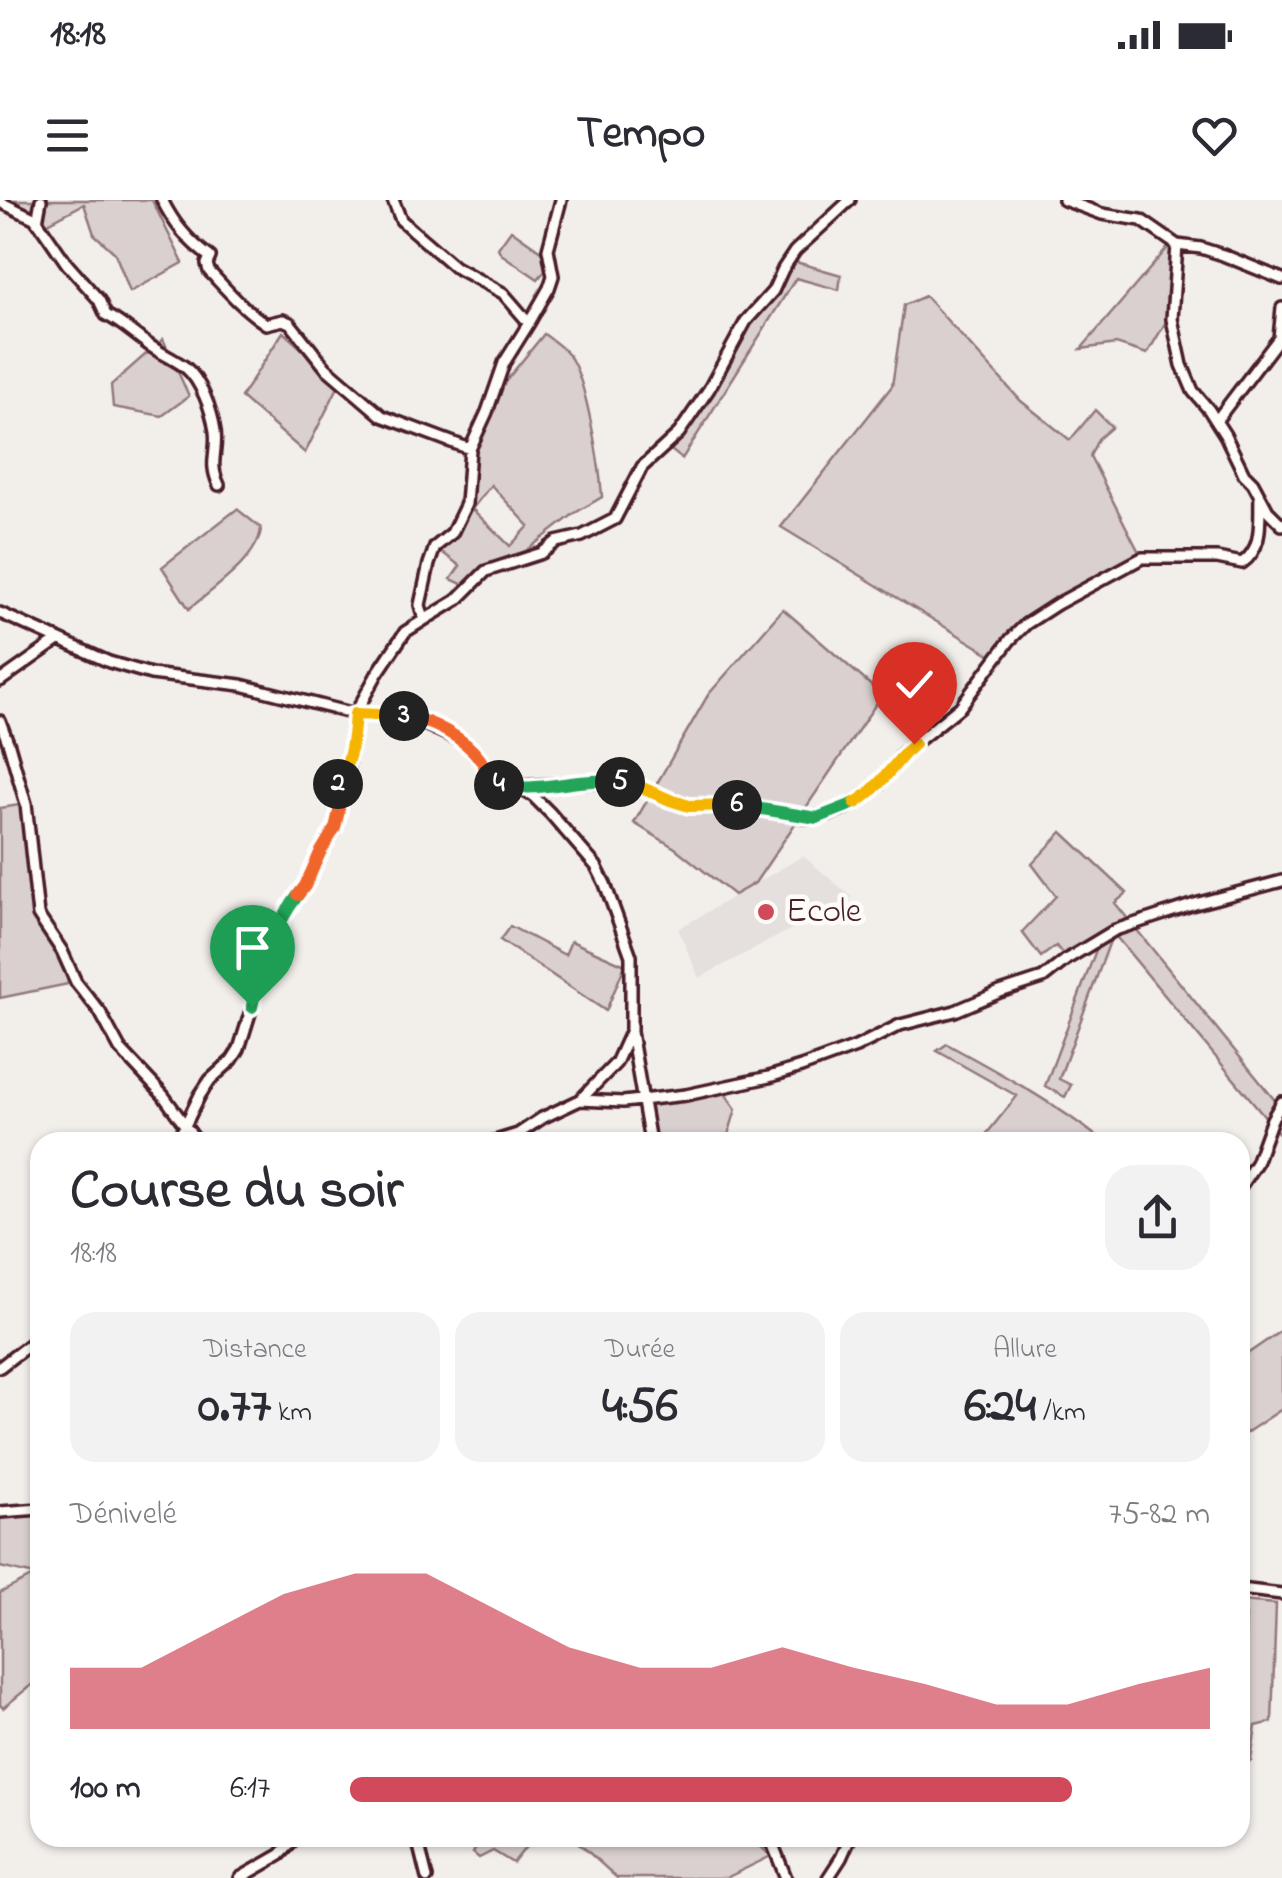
<!DOCTYPE html>
<html lang="fr">
<meta charset="utf-8">
<style>
:root{--surface:#fff;--page:#f2f2f3;--text:#2b2b33;--muted:#7c7c81;--accent:#d1495b}
body{margin:0;font-family:"Indie Flower",sans-serif;background:var(--page);color:var(--text);height:100vh;display:flex;flex-direction:column;font-size:38px;white-space:nowrap}
*{box-sizing:border-box;margin:0}
p{font-size:32px;color:var(--muted)}
.icon{flex:none;width:55px;height:55px;fill:none;stroke:currentColor;stroke-width:2;stroke-linecap:round;stroke-linejoin:round}
.map{position:relative;flex:1;overflow:hidden}
.sheet{position:absolute;left:30px;top:932px;width:1220px;height:715px;display:flex;flex-direction:column;background:var(--surface);border-radius:30px;box-shadow:0 2px 8px #0004}
.sheet>*{flex:none}
.pin{position:absolute;display:grid;place-items:center;width:85px;height:85px;color:#fff;margin:-102px -42px;border-radius:50% 50% 50% 0;rotate:-45deg;box-shadow:0 0 10px #0007}
.pin .icon{rotate:45deg}
.km{position:absolute;width:50px;height:50px;margin:-25px;border-radius:50%;background:#222;color:#fff;font-size:28px;line-height:50px;text-align:center}
.round{display:grid;place-items:center;flex:none;width:105px;height:105px;border-radius:30px;background:var(--page)}
.overview{display:flex;align-items:center;justify-content:space-between;height:170px;padding:0 40px}
h1{font-size:55px;font-weight:800;line-height:75px}
.stats{display:grid;grid-template-columns:repeat(3,1fr);gap:15px;height:170px;padding:10px 40px}
.stats div{display:grid;align-content:center;border-radius:25px;background:var(--page);text-align:center}
.stats b{font-size:50px;font-weight:800}
.stats small{font-size:28px;font-weight:400}
.stats p{font-size:28px}
.chart{height:280px;padding:20px 40px}
.chart p{display:flex;justify-content:space-between}
.chart svg{width:100%;height:180px;margin-top:10px;fill:var(--accent);opacity:.7}
ul{padding:0 40px;list-style:none;font-size:32px}
li{display:grid;grid-template-columns:160px 120px 1fr;align-items:center;height:75px}
li i{height:25px;border-radius:12px;background:var(--accent)}
.status{display:flex;justify-content:space-between;align-items:center;height:70px;padding:0 50px;background:var(--surface);direction:ltr}
.status svg{height:28px;fill:currentColor}
header{display:flex;justify-content:space-between;align-items:center;height:130px;padding:0 40px;background:var(--surface);font-size:45px;font-weight:800}
.map>svg:first-child{display:block}
.built{fill:#e5dfdd}
.green{fill:#d9d0cf;stroke:#92787d;stroke-width:2.5;fill-rule:evenodd}
.lines{fill:none;stroke-linecap:round;stroke-linejoin:round}
.minor-casing{stroke:#4a1f2b;stroke-width:16}
.minor{stroke:#fdfcf7;stroke-width:9}
.split-1-casing{stroke:#fff;stroke-width:20}
.split-2-casing{stroke:#fff;stroke-width:20}
.split-3-casing{stroke:#fff;stroke-width:20}
.split-4-casing{stroke:#fff;stroke-width:20}
.split-5-casing{stroke:#fff;stroke-width:20}
.split-6-casing{stroke:#fff;stroke-width:20}
.split-7-casing{stroke:#fff;stroke-width:20}
.split-8-casing{stroke:#fff;stroke-width:20}
.split-1{stroke:#22a559;stroke-width:12}
.split-2{stroke:#f0652b;stroke-width:12}
.split-3{stroke:#f5b400;stroke-width:12}
.split-4{stroke:#f0652b;stroke-width:12}
.split-5{stroke:#22a559;stroke-width:12}
.split-6{stroke:#f5b400;stroke-width:12}
.split-7{stroke:#22a559;stroke-width:12}
.split-8{stroke:#f5b400;stroke-width:12}
.poi-dot{fill:#d1495b;stroke:#fdfcf7;stroke-width:4}
.labels{text-anchor:middle;dominant-baseline:central;stroke-width:9;stroke-linejoin:round;paint-order:stroke}
.poi-label{font-size:35px;fill:#4a1f2b;stroke:#fdfcf7;text-anchor:start}
</style>
<div class="status"><b>18:18</b><svg viewBox="0 0 49 12"><path d="M0 12V9h3v3zM5 12V6h3v6zM10 12V3h3v9zM15 12V0h3v12zM26 1h20v11H26zM47 4h2v5h-2z"/></svg></div>
<header><svg class="icon" aria-label="menu" viewBox="0 0 24 24"><path d="M4 6h16M4 12h16M4 18h16"/></svg>Tempo<svg class="icon" aria-label="heart" viewBox="0 0 24 24"><path d="M12 20l-8-8c-3-5 5-10 8-4 3-6 11-1 8 4z"/></svg></header>
<div class="map">
<svg width="1282" height="1678" viewBox="0 0 1282 1678">
<rect width="100%" height="100%" fill="#f2efeb"/>
<filter id="ink" filterUnits="userSpaceOnUse"><feTurbulence type="fractalNoise" baseFrequency=".01" numOctaves="2"/><feDisplacementMap in="SourceGraphic" scale="20" xChannelSelector="R" yChannelSelector="G"/><feConvolveMatrix kernelMatrix="1 2 1 2 8 2 1 2 1" color-interpolation-filters="sRGB"/></filter>
<g filter="url(#ink)">
<!-- built -->
<path class="built" d="M803,656L852,697L699,778L678,729Z"/>
<!-- green -->
<path class="green" d="M0,0H152L183,63L130,92L115,53L94,34L84,4L46,24Z
M511,30L545,54L547,68L538,79L501,54L498,48Z
M1171,44L1177,51L1173,110L1147,154L1116,144L1081,149Z
M789,60L841,75L839,90L796,78L682,259L671,250L679,233L746,121L762,105Z
M925,96L1021,201L1070,240L1095,210L1112,227L1098,239L1090,256L1142,358L1035,420L996,458L781,327L892,186L904,105Z
M283,132L340,183L305,253L241,197Z
M544,134C555,142 567,150 573,162C587,187 600,267 602,297L575,313L513,361L486,371L470,388L451,379L460,366L435,347L452,333L466,305L469,253L492,198ZM491,285L529,326L510,346L472,309Z
M163,139L189,196L162,216L113,207L111,185Z
M237,309L261,328C259,359 211,390 189,409L162,367Z
M783,409L882,495L755,683L734,695L675,648L634,623L708,495Z
M26,604L38,715L62,751L68,784L0,798V608Z
M1062,632L1127,693L1115,703L1282,909V937L1113,733L1059,879L1071,885L1065,897L1045,886L1099,742L1067,759L1056,746L1041,757L1022,732L1056,696L1032,664Z
M510,726L565,755L571,741L625,765L606,811L500,740Z
M947,844C1002,874 1055,903 1104,942H980L1017,896L937,851Z
M720,886L736,909L726,942H650L642,899Z
M1282,1130V1209L1240,1237V1159Z
M40,1309V1478L3,1508L0,1505V1393L35,1375L0,1367V1312Z
M1240,1401L1276,1404L1272,1522L1256,1526L1251,1561L1240,1560L1246,1415L1240,1414Z
M481,1638H533L513,1663L493,1651L479,1658L473,1653Z
M573,1638H751L771,1656L726,1678H617Z"/>
<g class="lines">
<!-- minor casing -->
<g class="minor-casing">
<path id="minor" d="M162,0C174,24 188,41 210,57L207,64L209,71C227,90 244,110 266,124L283,120L290,123L326,168L382,216L470,249
M393,0L401,20L412,30L455,67L503,93L529,123
M1064,0L1102,14L1141,20L1177,45L1201,48L1223,55L1282,79
M0,2L36,19L67,64L99,100L106,115C121,122 131,132 145,142C157,152 173,158 185,167C201,180 212,211 215,231C218,253 208,262 219,285
M37,22L41,0
M1177,45L1172,119L1182,165L1193,191L1209,210L1225,235L1244,274L1253,283L1268,311L1282,325
M1216,221L1279,138L1282,108
M0,413L109,462L151,474L241,485L355,514L409,517L464,542L479,558L491,578L501,587L613,581L637,586L671,600L689,606L719,604L746,606L807,618L831,614L848,607L879,585L903,553L960,507L1010,440L1026,424L1057,404L1142,358H1217L1242,363C1264,348 1259,320 1260,296
M424,420L457,400L486,371L542,353L556,342L582,336L615,319L642,267L679,233L709,189L746,121L773,91L783,69L795,51L850,0
M0,481L58,440
M0,521L9,545L26,604L38,715L62,751L76,782L100,812L120,849L163,895L197,942
M518,588L533,596L550,613L596,666L605,684L631,756V830L616,863L580,900
M631,832L650,942
M177,942L200,895L210,880L232,860L239,849L252,807L255,786L274,737L284,714L305,686L320,653L334,632L339,611L338,582L347,569L351,552L355,514L377,474L405,432L424,420L420,405L429,364L435,347L452,333L466,304L470,249L487,212L504,163L529,123L549,88L553,76L548,49L561,0
M492,942L518,934L542,918L580,900L623,902L686,895L769,877L801,867L856,847L900,825L955,811L1000,792L1043,778L1067,759L1115,730L1195,704L1282,681
M1240,987L1256,963L1272,919L1282,902
M0,1167L40,1136
M0,1312L40,1309
M1240,1389L1282,1394
M417,1638L427,1678
M766,1638L773,1645L786,1678
M240,1678L280,1655L296,1638
M828,1678L841,1658L850,1638"/>
</g>
<!-- minor -->
<use href="#minor" class="minor"/>
</g>
</g>
<g class="lines" filter="url(#ink)">
<!-- split-1 casing -->
<g class="split-1-casing">
<path id="split-1" d="M252,807C258,767 274,727 298,695"/>
</g>
<!-- split-2 casing -->
<g class="split-2-casing">
<path id="split-2" d="M298,695L305,686L320,653L335,628L339,611L338,584"/>
</g>
<!-- split-3 casing -->
<g class="split-3-casing">
<path id="split-3" d="M338,584C351,559 353,543 355,514L404,516"/>
</g>
<!-- split-4 casing -->
<g class="split-4-casing">
<path id="split-4" d="M404,516C430,520 464,537 480,559C486,568 490,577 499,585"/>
</g>
<!-- split-5 casing -->
<g class="split-5-casing">
<path id="split-5" d="M499,585C536,594 580,576 620,582"/>
</g>
<!-- split-6 casing -->
<g class="split-6-casing">
<path id="split-6" d="M620,582L638,586L670,600L689,606L737,605"/>
</g>
<!-- split-7 casing -->
<g class="split-7-casing">
<path id="split-7" d="M737,605L817,618L855,603"/>
</g>
<!-- split-8 casing -->
<g class="split-8-casing">
<path id="split-8" d="M855,603C880,588 893,564 914,544"/>
</g>
<!-- split-1 -->
<use href="#split-1" class="split-1"/>
<!-- split-2 -->
<use href="#split-2" class="split-2"/>
<!-- split-3 -->
<use href="#split-3" class="split-3"/>
<!-- split-4 -->
<use href="#split-4" class="split-4"/>
<!-- split-5 -->
<use href="#split-5" class="split-5"/>
<!-- split-6 -->
<use href="#split-6" class="split-6"/>
<!-- split-7 -->
<use href="#split-7" class="split-7"/>
<!-- split-8 -->
<use href="#split-8" class="split-8"/>
</g>
<!-- markers -->
<circle class="poi-dot" cx="766" cy="712" r="10"/>
<g class="labels">
<!-- poi labels -->
<g class="poi-label">
<text x="786" y="712">Ecole</text>
</g>
</g>
</svg>
<div class="pin" style="left:252px;top:807px;background:#1e9e55"><svg class="icon" aria-label="arrive" viewBox="0 0 24 24"><path d="M6 21V4h12l-3 4 3 4H6"/></svg></div>
<div class="pin" style="left:914px;top:544px;background:#d93025"><svg class="icon" aria-label="check" viewBox="0 0 24 24"><path d="M5 12l5 5 9-10"/></svg></div>
<b class="km" style="left:338px;top:584px">2</b>
<b class="km" style="left:404px;top:516px">3</b>
<b class="km" style="left:499px;top:585px">4</b>
<b class="km" style="left:620px;top:582px">5</b>
<b class="km" style="left:737px;top:605px">6</b>
<section class="sheet">
<div class="overview"><div><h1>Course du soir</h1><p>18:18</p></div><a class="round"><svg class="icon" aria-label="share" viewBox="0 0 24 24"><path d="M12 15V3M7 8l5-5 5 5M5 13v7h14v-7"/></svg></a></div>
<div class="stats">
<div><p>Distance</p><b>0.77<small> km</small></b></div>
<div><p>Durée</p><b>4:56</b></div>
<div><p>Allure</p><b>6:24<small> /km</small></b></div>
</div>
<div class="chart"><p><span>Dénivelé</span>75–82 m</p>
<svg viewBox="0 0 160 44" preserveAspectRatio="none"><path d="M0 44V29L10 29L20 20L30 11L40 6L50 6L60 15L70 24L80 29L90 29L100 24L110 29L120 33L130 38L140 38L150 33L160 29V44z"/></svg>
</div>
<ul>
<li><b>100 m</b>6:17<i style="width:84%"></i></li>
</ul>
</section>
</div>
